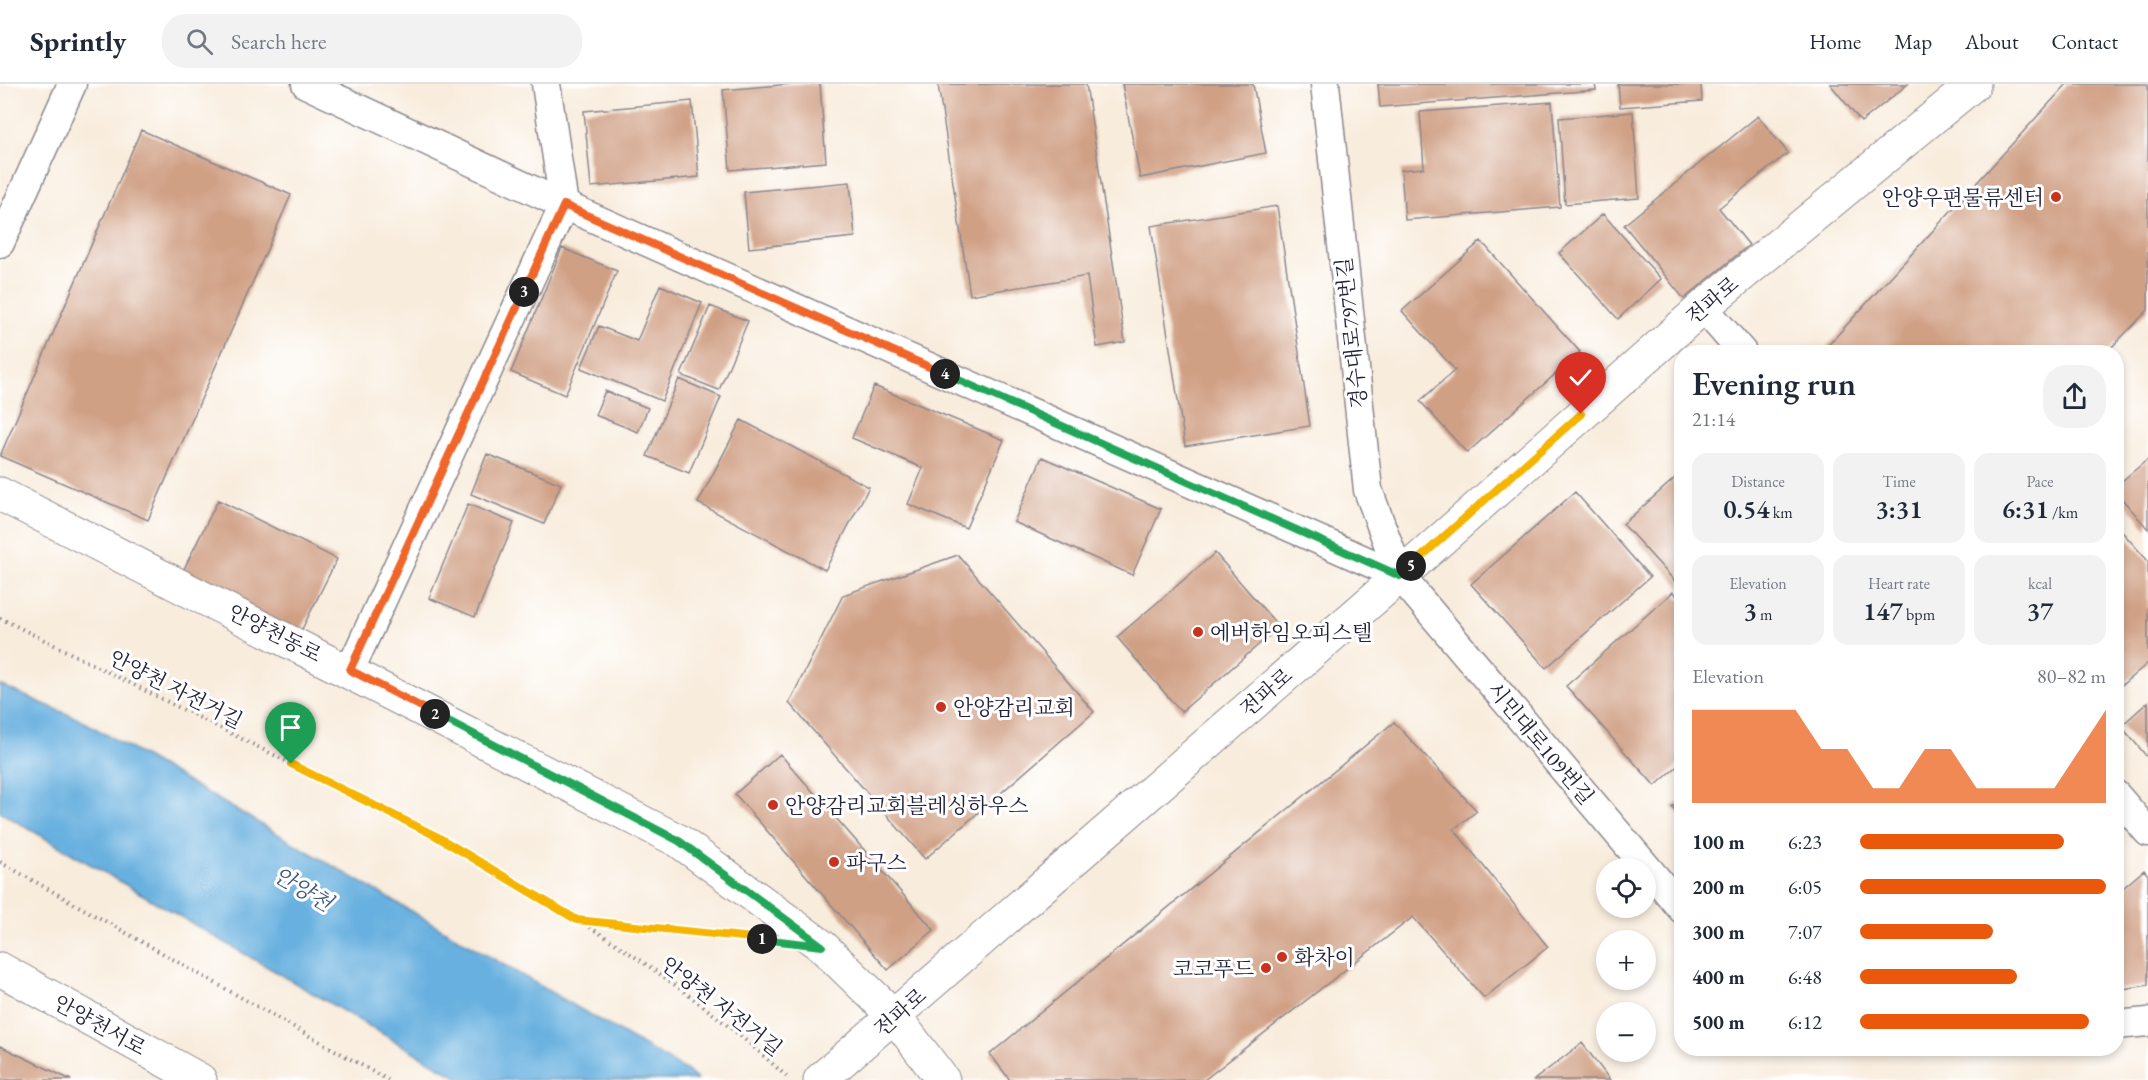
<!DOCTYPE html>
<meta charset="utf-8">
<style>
:root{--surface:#fff;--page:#f2f2f3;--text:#1f2937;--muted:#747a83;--line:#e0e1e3;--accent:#ea580c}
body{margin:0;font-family:"EB Garamond","Noto Serif KR",serif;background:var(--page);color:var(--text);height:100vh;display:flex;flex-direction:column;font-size:22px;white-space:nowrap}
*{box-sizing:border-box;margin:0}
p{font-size:20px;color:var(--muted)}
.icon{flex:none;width:33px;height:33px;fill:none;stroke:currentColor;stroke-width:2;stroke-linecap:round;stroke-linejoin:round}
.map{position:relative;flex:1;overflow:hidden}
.drawer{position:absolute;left:1674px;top:261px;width:450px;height:711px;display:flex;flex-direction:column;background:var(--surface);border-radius:24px;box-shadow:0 3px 9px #0003}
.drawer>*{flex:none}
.buttons{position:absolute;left:1596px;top:774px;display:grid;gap:12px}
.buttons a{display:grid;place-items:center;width:60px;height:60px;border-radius:50%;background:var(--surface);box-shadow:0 3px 9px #0003;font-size:30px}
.pin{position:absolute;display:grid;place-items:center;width:51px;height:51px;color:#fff;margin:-62px -26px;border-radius:50% 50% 50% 0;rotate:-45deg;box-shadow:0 0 6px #0007}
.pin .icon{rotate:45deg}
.km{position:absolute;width:30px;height:30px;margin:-15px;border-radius:50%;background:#222;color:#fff;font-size:16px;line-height:30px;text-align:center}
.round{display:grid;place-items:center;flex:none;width:63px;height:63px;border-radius:24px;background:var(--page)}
.headline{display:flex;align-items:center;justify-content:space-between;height:102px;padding:0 18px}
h1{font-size:33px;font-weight:600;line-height:45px}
.figures{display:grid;grid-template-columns:repeat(3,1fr);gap:9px;height:102px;padding:6px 18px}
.figures div{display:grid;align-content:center;border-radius:15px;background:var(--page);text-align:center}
.figures b{font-size:26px;font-weight:600}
.figures small{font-size:16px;font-weight:400}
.figures p{font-size:16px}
.chart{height:168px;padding:12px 18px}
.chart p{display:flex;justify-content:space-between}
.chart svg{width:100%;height:108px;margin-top:6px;fill:var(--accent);opacity:.7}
ul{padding:0 18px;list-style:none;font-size:20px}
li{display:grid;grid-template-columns:96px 72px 1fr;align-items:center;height:45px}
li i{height:15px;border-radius:8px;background:var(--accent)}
header{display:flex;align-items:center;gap:36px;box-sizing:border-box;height:84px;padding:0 30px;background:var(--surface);border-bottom:2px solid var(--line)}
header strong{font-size:28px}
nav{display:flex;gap:33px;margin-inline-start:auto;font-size:21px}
.search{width:420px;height:54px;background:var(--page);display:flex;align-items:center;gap:15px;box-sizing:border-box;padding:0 21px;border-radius:24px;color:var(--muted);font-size:22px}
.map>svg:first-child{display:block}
.water{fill:#67b0df;stroke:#44698d;stroke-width:1.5}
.building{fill:#d0a085}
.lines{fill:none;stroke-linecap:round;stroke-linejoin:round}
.street-casing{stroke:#8d878c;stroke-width:31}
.secondary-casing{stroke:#8d878c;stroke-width:35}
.path{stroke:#8d878c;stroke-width:4;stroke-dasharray:1.5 4.5;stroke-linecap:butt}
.street{stroke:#fff;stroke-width:28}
.secondary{stroke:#fff;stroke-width:33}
.split-1-casing{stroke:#fff;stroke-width:12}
.split-2-casing{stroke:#fff;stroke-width:12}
.split-3-casing{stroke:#fff;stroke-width:12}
.split-4-casing{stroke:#fff;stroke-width:12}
.split-5-casing{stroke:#fff;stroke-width:12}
.split-6-casing{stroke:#fff;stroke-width:12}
.split-1{stroke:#f5b400;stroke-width:8}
.split-2{stroke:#22a559;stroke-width:8}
.split-3{stroke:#f0652b;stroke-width:8}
.split-4{stroke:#f0652b;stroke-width:8}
.split-5{stroke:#22a559;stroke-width:8}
.split-6{stroke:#f5b400;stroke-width:8}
.poi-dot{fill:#c8321e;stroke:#fff;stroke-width:2}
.labels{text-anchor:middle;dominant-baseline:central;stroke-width:6;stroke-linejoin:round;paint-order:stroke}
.poi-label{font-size:21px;fill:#22223b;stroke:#fff;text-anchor:start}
.street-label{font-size:21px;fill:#22223b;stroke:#fff}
.water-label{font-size:22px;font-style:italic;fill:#3e5b7d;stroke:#fff}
</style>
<header>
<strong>Sprintly</strong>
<div class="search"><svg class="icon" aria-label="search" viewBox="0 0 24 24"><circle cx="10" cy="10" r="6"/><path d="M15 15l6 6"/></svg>Search here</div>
<nav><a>Home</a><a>Map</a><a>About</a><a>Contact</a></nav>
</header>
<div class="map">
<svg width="2148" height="996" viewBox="0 0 2148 996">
<rect width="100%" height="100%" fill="#fff"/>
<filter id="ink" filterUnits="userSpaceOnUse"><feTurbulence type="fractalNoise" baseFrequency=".0167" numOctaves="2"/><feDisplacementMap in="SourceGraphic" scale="12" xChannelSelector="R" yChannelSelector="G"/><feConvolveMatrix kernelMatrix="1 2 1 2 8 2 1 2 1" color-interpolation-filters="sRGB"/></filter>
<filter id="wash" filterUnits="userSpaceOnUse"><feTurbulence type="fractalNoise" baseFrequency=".008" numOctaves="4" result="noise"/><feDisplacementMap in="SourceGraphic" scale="24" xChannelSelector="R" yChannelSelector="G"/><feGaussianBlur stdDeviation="1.35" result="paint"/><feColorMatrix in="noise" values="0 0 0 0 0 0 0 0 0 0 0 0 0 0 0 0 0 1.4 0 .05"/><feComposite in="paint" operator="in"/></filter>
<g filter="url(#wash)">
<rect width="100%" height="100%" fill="#f8ecdc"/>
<!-- water -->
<path class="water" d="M0,601L81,636L689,988L697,996H462L0,728Z"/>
<g id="blocks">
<!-- building -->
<path class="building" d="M791,0H820L826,78L730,86L723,6Z
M938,0H1086L1125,258L1097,263L1087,192L970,211Z
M1122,0H1253L1266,69L1140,94Z
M1378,0H1595L1596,6L1380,23Z
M1618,0H1701L1702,17L1620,23Z
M1830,0H1908L1861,38Z
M2067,0H2148V226L2107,268H1822Z
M692,17L699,93L591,103L584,27Z
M1552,18L1560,123L1405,136L1401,86L1424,84L1420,28Z
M1633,28L1639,114L1565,120L1559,34Z
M1758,32L1788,69L1719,124L1749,161L1684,215L1624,141Z
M141,46L291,111L148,436L0,372Z
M850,98L855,153L749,164L744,108Z
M1277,122L1310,342L1185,362L1151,142Z
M1603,130L1661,195L1618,235L1559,169Z
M1481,157L1580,268L1467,369L1420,317L1455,286L1402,227Z
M562,164L617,187L565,311L511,288Z
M660,201L702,219L662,317L581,284L599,242L637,257Z
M710,222L748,237L719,306L681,291Z
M679,295L721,313L689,389L647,372Z
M874,302L1004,356L966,444L908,420L923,384L852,354Z
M605,307L648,324L638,348L595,331Z
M741,336L869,403L825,486L698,419Z
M487,370L561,400L544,440L471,410Z
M1042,373L1161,425L1132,491L1014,438Z
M2148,375V445L2116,408V402Z
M1682,388V505L1623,440Z
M1575,408L1650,493L1546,584L1471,500Z
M218,416L337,475L299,551L180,493Z
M468,420L514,439L475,533L429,514Z
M2116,441L2148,477V579L2116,606Z
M1215,469L1279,543L1181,628L1117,553Z
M958,471L1094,628L925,775L789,619L843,511Z
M1673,508L1682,517V678L1655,702L1566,602Z
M2148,618V674L2121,642Z
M1394,638L1477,727L1454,745L1548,863L1484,914L1413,833L1204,996H1010L990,970Z
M780,670L934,846L888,886L735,710Z
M1682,715V734L1672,723Z
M2144,786L2148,791V901L2116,906V810Z
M1582,959L1610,996H1534Z
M0,962L71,996H0Z"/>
</g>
</g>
<g filter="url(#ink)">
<use href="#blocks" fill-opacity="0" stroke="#8d878c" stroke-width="1.5"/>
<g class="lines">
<!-- street casing -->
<g class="street-casing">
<path id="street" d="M306,0L564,121L1400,492
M1325,0L1368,406L1400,492L1682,825
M0,159L72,0
M1703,223L1742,268
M350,586L564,121L546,0
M2116,711L2148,748
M2116,941L2148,938"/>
</g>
<!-- secondary casing -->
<g class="secondary-casing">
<path id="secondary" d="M0,410L679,757L822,862L895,933L943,996
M0,885L200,996
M820,996L1400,492L1703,223L1974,0"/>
</g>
<!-- path -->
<path class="path" d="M0,534C100,584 200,634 300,684C472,770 645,861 787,993
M0,778L388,996
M581,836L752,854"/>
<!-- street -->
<use href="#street" class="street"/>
<!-- secondary -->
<use href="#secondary" class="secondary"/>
</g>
</g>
<g class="lines" filter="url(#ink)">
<!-- split-1 casing -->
<g class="split-1-casing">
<path id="split-1" d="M291,680L436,752L577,836L762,855"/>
</g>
<!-- split-2 casing -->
<g class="split-2-casing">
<path id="split-2" d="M435,630L679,757L822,862L762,855"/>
</g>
<!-- split-3 casing -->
<g class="split-3-casing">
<path id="split-3" d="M435,630L350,586L524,208"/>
</g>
<!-- split-4 casing -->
<g class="split-4-casing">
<path id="split-4" d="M524,208L564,121L945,290"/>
</g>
<!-- split-5 casing -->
<g class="split-5-casing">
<path id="split-5" d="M945,290L1400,492L1411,482"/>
</g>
<!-- split-6 casing -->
<g class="split-6-casing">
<path id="split-6" d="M1411,482L1581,330"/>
</g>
<!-- split-1 -->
<use href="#split-1" class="split-1"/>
<!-- split-2 -->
<use href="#split-2" class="split-2"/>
<!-- split-3 -->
<use href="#split-3" class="split-3"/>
<!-- split-4 -->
<use href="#split-4" class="split-4"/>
<!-- split-5 -->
<use href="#split-5" class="split-5"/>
<!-- split-6 -->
<use href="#split-6" class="split-6"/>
</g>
<!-- markers -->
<g class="poi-dot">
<circle cx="2056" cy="113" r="6"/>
<circle cx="1198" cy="548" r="6"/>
<circle cx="941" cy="623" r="6"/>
<circle cx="773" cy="721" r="6"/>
<circle cx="834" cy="778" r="6"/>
<circle cx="1282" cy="873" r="6"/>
<circle cx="1266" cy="884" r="6"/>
</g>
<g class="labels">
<!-- poi labels -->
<g class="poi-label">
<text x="2044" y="113" text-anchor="end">안양우편물류센터</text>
<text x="1210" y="548">에버하임오피스텔</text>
<text x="953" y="623">안양감리교회</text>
<text x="785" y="721">안양감리교회블레싱하우스</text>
<text x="846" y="778">파구스</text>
<text x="1294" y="873">화차이</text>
<text x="1254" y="884" text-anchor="end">코코푸드</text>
</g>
<!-- street labels -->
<g class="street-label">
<text transform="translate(1712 216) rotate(-40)">전파로</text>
<text transform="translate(1351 249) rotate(-96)">경수대로797번길</text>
<text transform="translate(275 549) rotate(27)">안양천동로</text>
<text transform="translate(176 605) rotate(27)">안양천 자전거길</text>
<text transform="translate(1266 608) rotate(-41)">전파로</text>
<text transform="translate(1541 659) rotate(50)">시민대로109번길</text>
<text transform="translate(722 922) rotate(38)">안양천 자전거길</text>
<text transform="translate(900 928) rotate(-41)">전파로</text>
<text transform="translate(100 941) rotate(29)">안양천서로</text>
</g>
<!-- water labels -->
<g class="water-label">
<text transform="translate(303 805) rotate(31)">안양천</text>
</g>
</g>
</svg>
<div class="buttons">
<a><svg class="icon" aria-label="locate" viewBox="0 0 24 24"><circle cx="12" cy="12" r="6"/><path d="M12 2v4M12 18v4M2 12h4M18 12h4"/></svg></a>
<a>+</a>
<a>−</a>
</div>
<div class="pin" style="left:291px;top:680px;background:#1e9e55"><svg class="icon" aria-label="arrive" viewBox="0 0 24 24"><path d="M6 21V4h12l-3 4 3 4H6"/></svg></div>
<div class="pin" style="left:1581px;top:330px;background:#d93025"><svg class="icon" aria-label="check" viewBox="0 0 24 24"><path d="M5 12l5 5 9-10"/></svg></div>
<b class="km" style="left:762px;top:855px">1</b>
<b class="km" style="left:435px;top:630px">2</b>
<b class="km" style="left:524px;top:208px">3</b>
<b class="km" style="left:945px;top:290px">4</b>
<b class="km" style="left:1411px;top:482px">5</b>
<section class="drawer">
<div class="headline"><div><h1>Evening run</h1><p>21:14</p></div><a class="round"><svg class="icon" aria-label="share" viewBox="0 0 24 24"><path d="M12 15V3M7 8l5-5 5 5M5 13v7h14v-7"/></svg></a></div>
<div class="figures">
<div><p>Distance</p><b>0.54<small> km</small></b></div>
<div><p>Time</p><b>3:31</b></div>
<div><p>Pace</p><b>6:31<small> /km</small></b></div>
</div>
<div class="figures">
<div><p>Elevation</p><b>3<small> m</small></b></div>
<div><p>Heart rate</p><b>147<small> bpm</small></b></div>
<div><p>kcal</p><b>37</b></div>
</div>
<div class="chart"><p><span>Elevation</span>80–82 m</p>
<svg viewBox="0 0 160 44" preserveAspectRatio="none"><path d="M0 44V6L10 6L20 6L30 6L40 6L50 22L60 22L70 38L80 38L90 22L100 22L110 38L120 38L130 38L140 38L150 22L160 6V44z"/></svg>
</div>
<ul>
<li><b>100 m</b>6:23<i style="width:83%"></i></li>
<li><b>200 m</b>6:05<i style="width:100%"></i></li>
<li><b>300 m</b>7:07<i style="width:54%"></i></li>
<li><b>400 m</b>6:48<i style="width:64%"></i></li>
<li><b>500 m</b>6:12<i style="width:93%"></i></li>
</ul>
</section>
</div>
